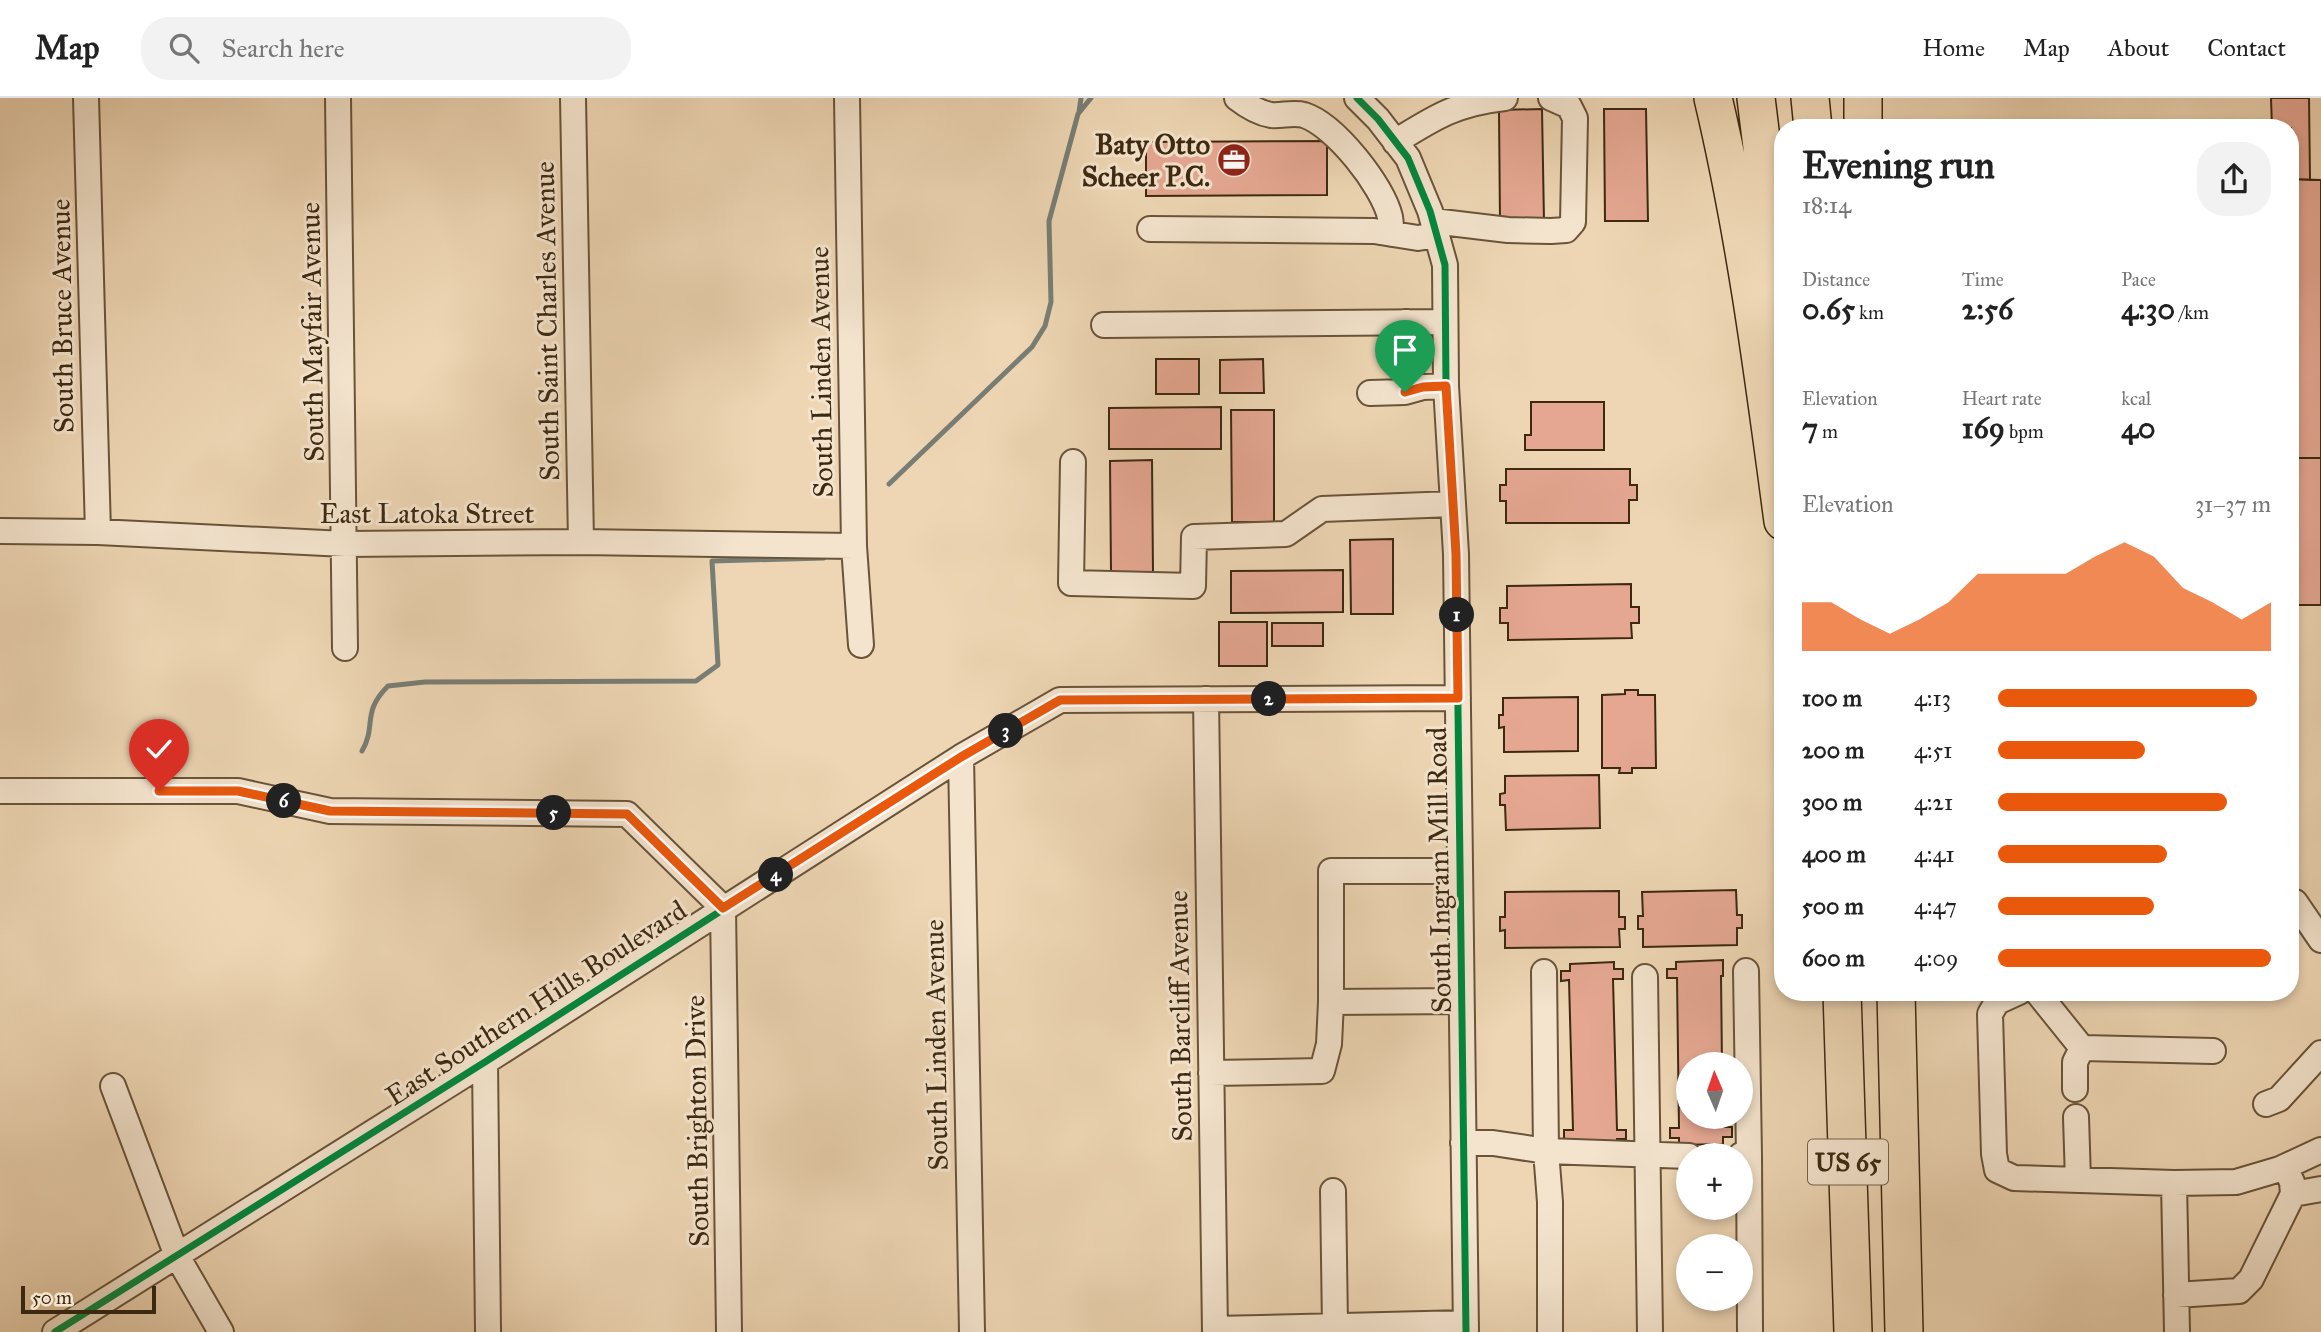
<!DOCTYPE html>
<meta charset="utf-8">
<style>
:root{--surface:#fff;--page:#f2f2f2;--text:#222;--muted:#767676;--line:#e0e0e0;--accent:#ea580c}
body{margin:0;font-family:"IM FELL Great Primer",serif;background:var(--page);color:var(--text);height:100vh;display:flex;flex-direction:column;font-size:26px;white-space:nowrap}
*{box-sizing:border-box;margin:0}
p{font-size:23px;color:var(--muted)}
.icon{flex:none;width:38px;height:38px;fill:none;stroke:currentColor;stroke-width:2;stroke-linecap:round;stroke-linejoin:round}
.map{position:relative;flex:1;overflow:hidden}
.side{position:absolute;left:1774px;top:21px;width:525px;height:882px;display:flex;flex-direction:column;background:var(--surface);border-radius:28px;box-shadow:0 4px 10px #0003}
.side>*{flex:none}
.needle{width:46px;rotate:358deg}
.tools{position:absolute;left:1676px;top:954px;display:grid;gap:14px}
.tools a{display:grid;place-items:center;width:77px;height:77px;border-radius:50%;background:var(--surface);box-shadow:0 4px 10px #0003;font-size:35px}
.scale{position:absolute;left:21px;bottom:18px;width:135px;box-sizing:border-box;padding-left:7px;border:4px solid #3d2910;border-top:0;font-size:19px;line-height:24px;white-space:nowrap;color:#3d2910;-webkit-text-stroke:5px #f4e4ce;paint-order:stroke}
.pin{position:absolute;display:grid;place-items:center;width:60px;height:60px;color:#fff;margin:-72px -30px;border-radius:50% 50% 50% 0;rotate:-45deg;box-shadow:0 0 7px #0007}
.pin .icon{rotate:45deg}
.km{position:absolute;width:35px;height:35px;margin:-18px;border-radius:50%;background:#222;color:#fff;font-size:19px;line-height:35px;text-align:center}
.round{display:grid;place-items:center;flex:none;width:74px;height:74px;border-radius:28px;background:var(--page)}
.summary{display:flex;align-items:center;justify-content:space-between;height:119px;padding:0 28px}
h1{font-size:38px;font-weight:800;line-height:52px}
.figures{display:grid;grid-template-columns:repeat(3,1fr);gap:10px;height:119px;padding:7px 28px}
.figures div{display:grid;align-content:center}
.figures b{font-size:30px;font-weight:800}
.figures small{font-size:19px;font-weight:400}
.figures p{font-size:19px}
.chart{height:196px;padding:14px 28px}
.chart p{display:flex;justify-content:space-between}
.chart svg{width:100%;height:126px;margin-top:7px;fill:var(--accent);opacity:.7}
ul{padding:0 28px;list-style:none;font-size:23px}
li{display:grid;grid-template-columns:112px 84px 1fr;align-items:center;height:52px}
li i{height:18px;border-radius:9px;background:var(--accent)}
header{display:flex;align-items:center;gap:42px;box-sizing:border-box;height:98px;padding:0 35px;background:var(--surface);border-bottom:2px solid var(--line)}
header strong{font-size:33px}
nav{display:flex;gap:38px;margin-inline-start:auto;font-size:24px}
.search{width:490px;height:63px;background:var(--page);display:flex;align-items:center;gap:18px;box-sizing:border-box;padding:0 24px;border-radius:28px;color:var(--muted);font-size:26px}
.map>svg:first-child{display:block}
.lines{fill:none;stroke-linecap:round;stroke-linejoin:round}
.stream{stroke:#787e75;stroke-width:5}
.building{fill:#e5a792;stroke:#3d2910;stroke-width:2}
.minor-casing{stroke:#695439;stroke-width:28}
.highway-casing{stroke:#3d2910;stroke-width:40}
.minor{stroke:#f4e4ce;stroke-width:24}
.highway{stroke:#eed6b4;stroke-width:37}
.cycleway-casing{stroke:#f4e4ce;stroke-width:11}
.cycleway{stroke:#00873e;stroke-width:7}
.route-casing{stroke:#fff;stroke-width:14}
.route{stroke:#ea580c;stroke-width:9}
.labels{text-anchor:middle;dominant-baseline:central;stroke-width:6;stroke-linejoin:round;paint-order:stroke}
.shield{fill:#f4e4ce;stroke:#746149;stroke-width:2}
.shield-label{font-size:26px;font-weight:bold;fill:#3d2910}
.poi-label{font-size:28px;font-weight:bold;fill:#3d2910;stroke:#f4e4ce;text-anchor:end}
.street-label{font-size:28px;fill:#3d2910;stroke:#f4e4ce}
</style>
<header>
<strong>Map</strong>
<div class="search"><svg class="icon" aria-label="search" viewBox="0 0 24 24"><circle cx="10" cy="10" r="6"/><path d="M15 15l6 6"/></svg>Search here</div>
<nav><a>Home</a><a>Map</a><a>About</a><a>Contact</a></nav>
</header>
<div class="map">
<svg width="2321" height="1234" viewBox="0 0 2321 1234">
<rect width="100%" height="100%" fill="#eed6b4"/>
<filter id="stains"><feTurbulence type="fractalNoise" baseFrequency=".00286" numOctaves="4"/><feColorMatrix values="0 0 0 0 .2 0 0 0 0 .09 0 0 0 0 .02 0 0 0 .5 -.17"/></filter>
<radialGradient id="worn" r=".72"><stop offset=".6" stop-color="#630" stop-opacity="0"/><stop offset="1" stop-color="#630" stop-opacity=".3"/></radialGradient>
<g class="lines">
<!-- stream -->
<path class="stream" d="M1079,14L1081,0
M889,386L1032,249L1045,228L1051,204L1049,123L1078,16L1091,0
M362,653C377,627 361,615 388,588L425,584L696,583L718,567L712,463L824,460"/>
</g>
<!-- building -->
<path class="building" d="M2271,0H2309L2310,82L2291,81V30H2272Z
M1542,11L1544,123L1500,124L1499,12Z
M1604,11H1646L1648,123H1605Z
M1327,43V97L1146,98V44Z
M2291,81L2321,82V360H2291Z
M1156,261H1199V296H1156Z
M1263,261L1264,295H1220V262Z
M1531,304H1604V352H1525V337H1531Z
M1221,309V351H1109V310Z
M1231,312H1274V424H1232Z
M2291,360H2321V507H2294Z
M1152,362L1153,474H1111L1110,363Z
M1506,371H1630V387H1637V402H1629V425H1506V403H1500V387H1506Z
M1393,441V516H1351L1350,442Z
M1343,472V514L1231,515V473Z
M1631,486V509H1639V525H1631L1632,540L1508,542V525H1500V510H1507V488Z
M1219,524H1267V568H1219Z
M1272,525H1323V548H1272Z
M1625,592H1638V597H1655L1656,670H1632V675H1619L1620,670H1602V597L1625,596Z
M1578,599V653L1504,654V629L1499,630V617H1503V600Z
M1599,677L1600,730L1506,732L1505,707H1500V696L1505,695V678Z
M1736,792L1737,817H1742V830H1737V847L1643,849V831H1638V818H1643L1642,794Z
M1619,793V819H1625V831H1619L1620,849L1505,850V832L1500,833V819H1505V794Z
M1723,862V878H1721L1722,966H1689V1018H1723V1029H1732V1039H1723V1046L1679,1047V1040H1670V1030H1679L1677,880H1667V871H1676V864Z
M1614,864V871H1623V881H1613L1617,1032H1626V1041H1617V1048L1564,1042V1032H1573L1569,882L1561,883V873H1570V866Z"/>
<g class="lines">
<!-- minor casing -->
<g class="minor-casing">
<path id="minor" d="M86,0L98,434
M338,0L345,550
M573,0L581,444
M847,0L854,448L861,547
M1237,0C1246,7 1259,15 1271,17C1282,18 1293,14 1304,17C1335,27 1383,88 1390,119C1391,125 1391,131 1392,136
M1357,0L1378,21L1408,60L1430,113L1445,167L1446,288L1456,456L1466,1234
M1395,44C1435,19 1457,5 1505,0
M1433,123L1508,132L1551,133L1566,132L1573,124L1575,20L1569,8L1551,0
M1150,131L1374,133L1418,140L1437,137
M1104,227L1444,224
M1405,294L1406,224
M1370,295L1405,294L1423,289L1446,288
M1073,364L1071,485L1193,488L1194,439L1286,436L1322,411L1453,406
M0,433L98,434L345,446L581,444L854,448
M1206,601L1215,1234
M961,659L972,1234
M0,693H238L330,713L627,716L723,810L729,1234
M1460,773H1331V904L1461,903
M2295,804L2321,842
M1746,873L1749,1057
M1544,874L1546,1053L1550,1104V1234
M1645,879L1650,1234
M2019,894L1997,904L1990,916L1994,1056L1997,1072L2014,1080L2174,1085L2236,1084L2280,1071L2321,1052
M2037,894L2082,950L2213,953
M485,964L488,1234
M1211,975L1322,973L1329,946L1331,904
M113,988L177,1158L221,1234
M2075,991V964L2082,950
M2266,1006L2279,1001L2321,955
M2076,1019L2078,1082
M1463,1045H1493L1546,1053L1689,1058
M1741,1057H1749L1750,1234
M2174,1085L2177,1234
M1333,1093L1335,1228
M2293,1096L2321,1091
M2176,1197L2239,1193L2251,1181L2293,1096L2292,1084L2285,1069
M1215,1231L1466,1225
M55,1234L485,964L961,659L1060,602L1458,600"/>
</g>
<!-- highway casing -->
<g class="highway-casing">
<path id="highway" d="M1713,0C1746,139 1764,281 1783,423
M1756,0L1783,220
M1810,0L1813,30
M1863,0V30
M1842,894L1853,1234
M1896,894L1904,1234"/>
</g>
<!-- minor -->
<use href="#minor" class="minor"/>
<!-- highway -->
<use href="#highway" class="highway"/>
<!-- cycleway casing -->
<g class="cycleway-casing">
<path id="cycleway" d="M1357,0L1378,21L1408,60L1430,113L1445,167L1446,288L1456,456L1466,1234
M55,1234L485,964L961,659L1060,602L1458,600"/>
</g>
<!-- cycleway -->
<use href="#cycleway" class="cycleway"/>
</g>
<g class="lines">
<!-- route casing -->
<g class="route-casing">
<path id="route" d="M159,693H238L330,713L627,716L723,810L961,659L1060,602L1458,600L1456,456L1446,288L1423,289L1405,294"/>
</g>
<!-- route -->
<use href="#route" class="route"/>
</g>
<!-- icons -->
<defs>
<g id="office-disc" transform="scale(1.75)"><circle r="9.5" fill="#8f2418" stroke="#f4e4ce"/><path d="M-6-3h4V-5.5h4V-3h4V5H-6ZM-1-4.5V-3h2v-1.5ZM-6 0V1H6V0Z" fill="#fff"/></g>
</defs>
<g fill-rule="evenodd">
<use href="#office-disc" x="1234" y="62"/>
</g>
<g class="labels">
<!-- shield labels -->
<rect class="shield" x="1808" y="1041.5" width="80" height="45" rx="5"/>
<g class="shield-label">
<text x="1848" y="1064">US 65</text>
</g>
<!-- poi labels -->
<g class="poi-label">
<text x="1210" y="46">Baty Otto<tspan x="1210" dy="32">Scheer P.C.</tspan></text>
</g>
<!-- street labels -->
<g class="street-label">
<text transform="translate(62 218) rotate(-91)">South Bruce Avenue</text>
<text transform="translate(547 223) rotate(-91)">South Saint Charles Avenue</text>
<text transform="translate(312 234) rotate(-91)">South Mayfair Avenue</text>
<text transform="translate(821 274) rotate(-91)">South Linden Avenue</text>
<text x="427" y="415">East Latoka Street</text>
<text transform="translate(1439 772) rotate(-91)">South Ingram Mill Road</text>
<text transform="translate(536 905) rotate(-33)">East Southern Hills Boulevard</text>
<text transform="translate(1180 918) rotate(-91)">South Barcliff Avenue</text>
<text transform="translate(936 947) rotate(-91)">South Linden Avenue</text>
<text transform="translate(697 1023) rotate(-91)">South Brighton Drive</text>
</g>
</g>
<rect width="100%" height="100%" filter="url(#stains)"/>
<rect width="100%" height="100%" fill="url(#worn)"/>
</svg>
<div class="tools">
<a><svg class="needle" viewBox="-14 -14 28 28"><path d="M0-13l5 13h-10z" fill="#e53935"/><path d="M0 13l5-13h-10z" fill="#767676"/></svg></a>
<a>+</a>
<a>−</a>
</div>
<div class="scale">50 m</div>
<div class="pin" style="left:1405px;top:294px;background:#1e9e55"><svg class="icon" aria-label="arrive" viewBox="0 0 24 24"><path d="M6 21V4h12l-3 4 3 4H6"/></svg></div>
<div class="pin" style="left:159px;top:693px;background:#d93025"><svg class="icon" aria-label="check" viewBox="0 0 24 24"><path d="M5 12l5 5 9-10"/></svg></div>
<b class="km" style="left:1457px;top:517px">1</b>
<b class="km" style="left:1269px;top:601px">2</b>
<b class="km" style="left:1006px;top:633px">3</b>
<b class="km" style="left:776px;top:777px">4</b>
<b class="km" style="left:554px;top:715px">5</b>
<b class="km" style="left:284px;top:703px">6</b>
<section class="side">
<div class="summary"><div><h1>Evening run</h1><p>18:14</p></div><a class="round"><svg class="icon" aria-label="share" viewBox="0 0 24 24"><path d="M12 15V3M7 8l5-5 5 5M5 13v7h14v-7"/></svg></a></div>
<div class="figures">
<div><p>Distance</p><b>0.65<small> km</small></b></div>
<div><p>Time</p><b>2:56</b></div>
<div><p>Pace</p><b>4:30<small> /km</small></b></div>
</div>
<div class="figures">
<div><p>Elevation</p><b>7<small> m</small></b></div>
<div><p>Heart rate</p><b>169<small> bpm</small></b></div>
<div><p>kcal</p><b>40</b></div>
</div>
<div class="chart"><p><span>Elevation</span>31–37 m</p>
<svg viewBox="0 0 160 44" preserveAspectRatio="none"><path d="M0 44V27L10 27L20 33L30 38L40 33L50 27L60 17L70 17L80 17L90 17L100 11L110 6L120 11L130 22L140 27L150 33L160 27V44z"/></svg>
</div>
<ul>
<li><b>100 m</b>4:13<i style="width:95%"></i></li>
<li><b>200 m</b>4:51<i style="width:54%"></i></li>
<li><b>300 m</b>4:21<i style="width:84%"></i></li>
<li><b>400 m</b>4:41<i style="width:62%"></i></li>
<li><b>500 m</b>4:47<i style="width:57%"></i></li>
<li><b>600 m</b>4:09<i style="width:100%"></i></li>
</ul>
</section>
</div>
